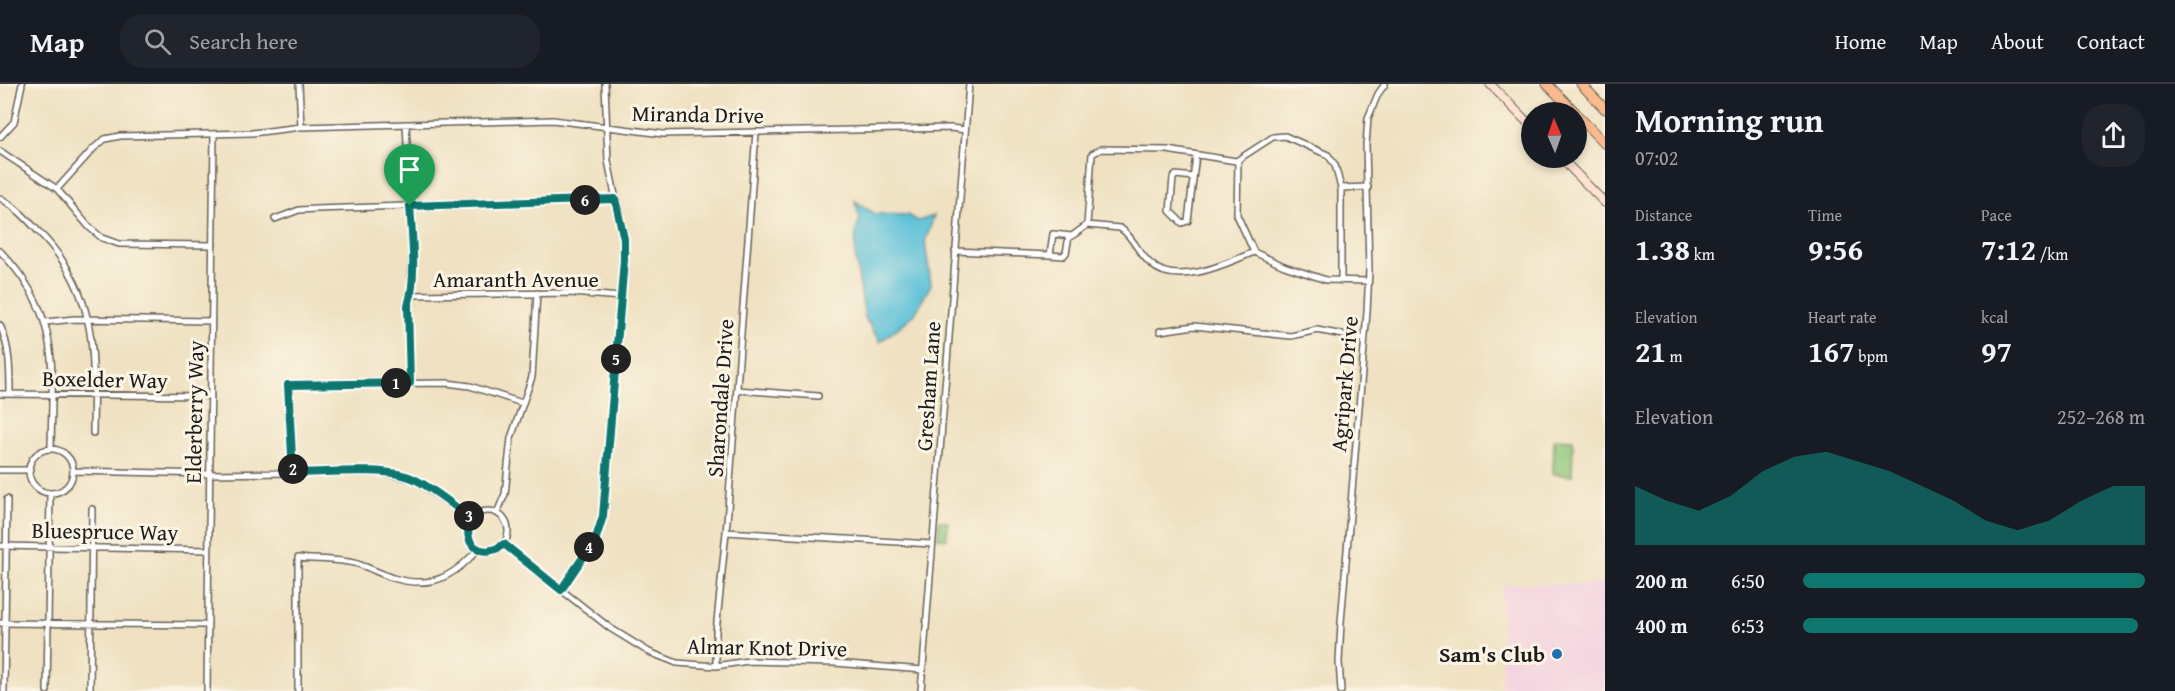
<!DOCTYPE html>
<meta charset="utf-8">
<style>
:root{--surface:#171b24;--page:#20242c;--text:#f1f3f6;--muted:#9ea1a6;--line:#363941;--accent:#0f766e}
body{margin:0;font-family:"Gentium Book Plus",serif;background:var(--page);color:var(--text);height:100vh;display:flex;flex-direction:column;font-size:22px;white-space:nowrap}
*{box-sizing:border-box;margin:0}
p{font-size:20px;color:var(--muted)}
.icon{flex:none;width:33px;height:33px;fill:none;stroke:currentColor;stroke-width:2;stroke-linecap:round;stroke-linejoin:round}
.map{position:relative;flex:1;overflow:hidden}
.side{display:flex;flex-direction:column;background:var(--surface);width:570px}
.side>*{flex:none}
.needle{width:39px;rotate:358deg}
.controls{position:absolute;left:1521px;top:18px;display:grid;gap:12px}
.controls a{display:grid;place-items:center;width:66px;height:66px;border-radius:50%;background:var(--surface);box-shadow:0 3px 9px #0003;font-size:30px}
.pin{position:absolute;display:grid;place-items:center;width:51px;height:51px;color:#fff;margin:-62px -26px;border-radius:50% 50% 50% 0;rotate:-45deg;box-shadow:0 0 6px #0007}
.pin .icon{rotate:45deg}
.km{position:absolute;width:30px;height:30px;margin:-15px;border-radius:50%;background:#222;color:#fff;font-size:16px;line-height:30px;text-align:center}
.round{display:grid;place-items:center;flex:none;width:63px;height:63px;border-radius:24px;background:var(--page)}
.overview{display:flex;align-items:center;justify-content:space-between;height:102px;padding:0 30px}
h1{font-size:33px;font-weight:700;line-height:45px}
.metrics{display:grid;grid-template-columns:repeat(3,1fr);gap:9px;height:102px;padding:6px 30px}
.metrics div{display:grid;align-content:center}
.metrics b{font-size:30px;font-weight:700}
.metrics small{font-size:16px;font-weight:400}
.metrics p{font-size:16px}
.chart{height:168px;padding:12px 30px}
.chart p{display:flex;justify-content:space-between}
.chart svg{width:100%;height:108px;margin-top:6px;fill:var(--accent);opacity:.7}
ul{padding:0 30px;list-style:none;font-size:20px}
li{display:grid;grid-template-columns:96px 72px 1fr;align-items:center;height:45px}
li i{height:15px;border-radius:8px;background:var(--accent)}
header{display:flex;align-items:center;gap:36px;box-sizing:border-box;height:84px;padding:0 30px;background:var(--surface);border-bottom:2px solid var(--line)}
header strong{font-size:28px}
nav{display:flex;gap:33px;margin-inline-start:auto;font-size:21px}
.search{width:420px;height:54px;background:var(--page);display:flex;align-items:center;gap:15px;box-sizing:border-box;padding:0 21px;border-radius:24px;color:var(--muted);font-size:22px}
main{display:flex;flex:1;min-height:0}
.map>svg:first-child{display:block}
.built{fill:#f3cfdf}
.green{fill:#8cc376;stroke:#547049;stroke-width:1.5}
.water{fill:#5ac0d8;stroke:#3b6e7a;stroke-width:1.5}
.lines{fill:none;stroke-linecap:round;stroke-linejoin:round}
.street-casing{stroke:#666156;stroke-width:8}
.secondary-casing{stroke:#666156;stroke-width:10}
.highway-casing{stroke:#666156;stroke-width:11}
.street{stroke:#fff;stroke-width:5}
.secondary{stroke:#fee3d2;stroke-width:8}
.highway{stroke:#fcba8e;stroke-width:9}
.route-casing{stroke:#fff;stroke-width:12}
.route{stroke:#0f766e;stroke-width:8}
.poi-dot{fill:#1f6fb2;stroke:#fcf5e5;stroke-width:2}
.labels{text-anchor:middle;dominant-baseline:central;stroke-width:6;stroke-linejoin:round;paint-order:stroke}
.street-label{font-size:22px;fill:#1c1c1c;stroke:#fcf5e5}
.poi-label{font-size:22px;font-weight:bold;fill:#1c1c1c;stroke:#fcf5e5;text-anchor:end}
</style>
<header>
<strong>Map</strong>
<div class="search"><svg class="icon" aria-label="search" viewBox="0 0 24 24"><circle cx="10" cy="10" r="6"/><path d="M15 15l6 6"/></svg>Search here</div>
<nav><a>Home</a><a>Map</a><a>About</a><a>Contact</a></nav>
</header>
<main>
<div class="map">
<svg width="1605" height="607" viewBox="0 0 1605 607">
<rect width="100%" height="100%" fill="#fcf5e5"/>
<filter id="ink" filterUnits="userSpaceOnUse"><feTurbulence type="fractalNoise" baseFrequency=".0167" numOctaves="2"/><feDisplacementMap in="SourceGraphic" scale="12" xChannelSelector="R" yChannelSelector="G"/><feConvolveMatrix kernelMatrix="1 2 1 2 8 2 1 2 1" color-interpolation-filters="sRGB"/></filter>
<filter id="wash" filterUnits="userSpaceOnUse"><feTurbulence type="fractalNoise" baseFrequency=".008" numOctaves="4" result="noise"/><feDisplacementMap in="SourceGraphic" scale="24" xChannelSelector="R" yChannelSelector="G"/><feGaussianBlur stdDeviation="1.35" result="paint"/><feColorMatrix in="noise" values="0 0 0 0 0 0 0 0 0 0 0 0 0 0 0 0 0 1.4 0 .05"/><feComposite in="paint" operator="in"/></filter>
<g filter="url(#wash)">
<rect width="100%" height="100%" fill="#efe1c1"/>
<!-- built -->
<path class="built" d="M1502,500H1605V607H1501Z"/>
<!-- green -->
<path class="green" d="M1554,355L1573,356L1572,392L1553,390Z
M939,437L948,438L947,455L938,454Z"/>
<!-- water -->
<path class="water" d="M855,117L875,130L908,131L918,137L934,132L925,158L931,200L915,230L880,258L865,234L855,172L856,147L860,135Z"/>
</g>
<g filter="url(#ink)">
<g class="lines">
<!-- street casing -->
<g class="street-casing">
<path id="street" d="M299,0L301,43
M406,40L412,162L411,211L408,222L410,299
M0,53L14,38L22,0
M0,67L57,105L89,143L102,154L119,160L213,161
M1238,77L1237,131L1254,168
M1193,93L1176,91L1173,94L1170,127L1182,139L1188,137L1196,71
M1341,104V197
M57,105L94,64L105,55L120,52L252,49L301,43L553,36L663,50L951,44L965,46
M0,114C15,122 27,135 38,147C99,208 94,270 93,349
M275,135L299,126L316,125L615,115
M1087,141L1120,144L1124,147C1134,156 1140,171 1151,180C1176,204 1228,179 1254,168L1284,182L1326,196L1368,197
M0,167C62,231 52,283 51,365
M955,167L1050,171L1053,150L1072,152L1087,141L1092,70L1101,65L1167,66L1236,77L1273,53L1285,52L1328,71L1335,81L1341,104L1368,103
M1050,171L1063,172L1066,169L1069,152
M411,211L571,209L621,213
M46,238L74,235L212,237
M0,241C10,263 10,286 10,310
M1160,247L1194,242L1291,252L1317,246L1364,255
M737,306L818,312
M0,310L211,312
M29 387a22 22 0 1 1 44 0a22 22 0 1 1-44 0Z
M0,386H30
M74,387L210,390L379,388L413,395L472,435
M293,389L288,301L447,299L470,302L522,319
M468 447a20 20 0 1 1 40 0a20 20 0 1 1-40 0Z
M497,429L505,410L511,354L532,293L537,209
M726,448L932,460
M504,461L610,544L649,568L677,579L716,582L748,577L835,579L923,586
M0,462L209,466
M561,506L596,454L603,432L624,176V155L608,77L605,0
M0,539L208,541
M716,582V548L727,438L756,48
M4,607L7,415
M47,607L50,409
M90,607L92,425
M207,607L214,50
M298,607V474C317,476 340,475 358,480C370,484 381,490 393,494C430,505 453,494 478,465
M921,607L969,0
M1341,607L1339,578L1341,538L1367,228L1369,186L1366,61L1368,34L1378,10L1385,0"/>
</g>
<!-- secondary casing -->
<g class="secondary-casing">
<path id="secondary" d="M1490,0L1532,43
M1561,74L1605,119"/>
</g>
<!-- highway casing -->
<g class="highway-casing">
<path id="highway" d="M1547,0L1575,28
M1581,0L1605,25
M1576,30L1605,60"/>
</g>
<!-- street -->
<use href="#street" class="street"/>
<!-- secondary -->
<use href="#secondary" class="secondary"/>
<!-- highway -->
<use href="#highway" class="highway"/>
</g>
</g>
<g class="lines" filter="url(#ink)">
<!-- route casing -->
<g class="route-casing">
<path id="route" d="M615,115L624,155V176L603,432L596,454L561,506L504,460C482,477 459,459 472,435C454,422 433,404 414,395C386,382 325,389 293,389L288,301L410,299L408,222C417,194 412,151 410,122Z"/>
</g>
<!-- route -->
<use href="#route" class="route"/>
</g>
<!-- markers -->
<circle class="poi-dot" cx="1557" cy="570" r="6"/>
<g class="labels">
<!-- street labels -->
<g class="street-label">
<text transform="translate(698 30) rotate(1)">Miranda Drive</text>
<text x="516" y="195">Amaranth Avenue</text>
<text transform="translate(105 295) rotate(1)">Boxelder Way</text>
<text transform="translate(1344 300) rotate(-85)">Agripark Drive</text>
<text transform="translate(928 302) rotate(-86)">Gresham Lane</text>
<text transform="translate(720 314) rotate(-86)">Sharondale Drive</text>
<text transform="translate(194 328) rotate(-89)">Elderberry Way</text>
<text transform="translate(105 447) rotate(1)">Bluespruce Way</text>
<text transform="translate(767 563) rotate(1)">Almar Knot Drive</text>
</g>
<!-- poi labels -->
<g class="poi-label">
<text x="1545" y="570">Sam's Club</text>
</g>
</g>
</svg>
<div class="controls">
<a><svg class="needle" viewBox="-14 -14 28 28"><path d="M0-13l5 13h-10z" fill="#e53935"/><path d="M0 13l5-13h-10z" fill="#9ea1a6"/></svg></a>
</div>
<div class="pin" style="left:410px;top:122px;background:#1e9e55"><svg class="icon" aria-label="arrive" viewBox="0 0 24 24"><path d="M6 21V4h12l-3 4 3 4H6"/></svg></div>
<b class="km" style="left:396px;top:299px">1</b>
<b class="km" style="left:293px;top:385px">2</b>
<b class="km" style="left:469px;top:432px">3</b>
<b class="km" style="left:589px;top:463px">4</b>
<b class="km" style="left:616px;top:275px">5</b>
<b class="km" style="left:585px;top:116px">6</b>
</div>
<section class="side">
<div class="overview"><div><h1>Morning run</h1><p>07:02</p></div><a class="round"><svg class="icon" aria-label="share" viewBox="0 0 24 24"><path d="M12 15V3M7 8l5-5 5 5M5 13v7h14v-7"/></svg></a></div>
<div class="metrics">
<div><p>Distance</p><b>1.38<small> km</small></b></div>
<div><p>Time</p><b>9:56</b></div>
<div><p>Pace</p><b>7:12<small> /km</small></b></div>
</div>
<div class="metrics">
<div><p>Elevation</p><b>21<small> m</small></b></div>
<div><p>Heart rate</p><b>167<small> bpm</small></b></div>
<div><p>kcal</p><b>97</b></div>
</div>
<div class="chart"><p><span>Elevation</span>252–268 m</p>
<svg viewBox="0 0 160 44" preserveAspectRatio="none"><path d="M0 44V20L10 26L20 30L30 24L40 14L50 8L60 6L70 10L80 14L90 20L100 26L110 34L120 38L130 34L140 26L150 20L160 20V44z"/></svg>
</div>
<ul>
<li><b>200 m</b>6:50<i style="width:100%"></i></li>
<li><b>400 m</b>6:53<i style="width:98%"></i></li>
</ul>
</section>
</main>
